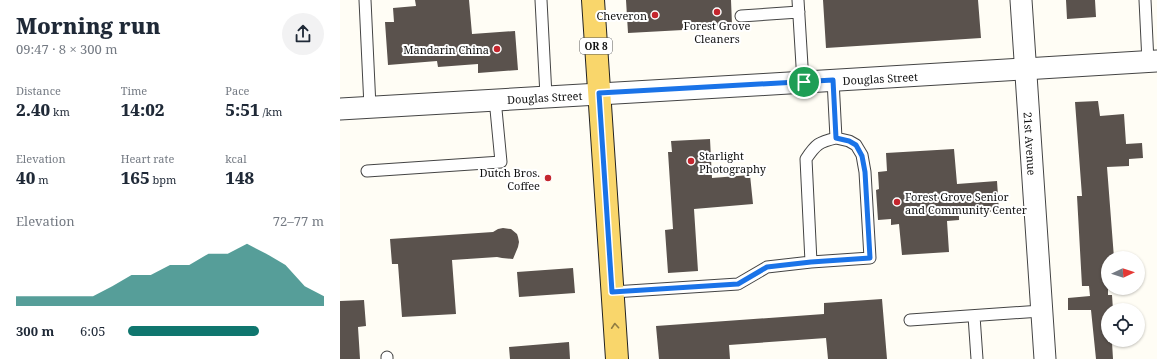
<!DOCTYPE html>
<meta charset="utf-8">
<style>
:root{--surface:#fff;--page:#f2f2f3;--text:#1f2937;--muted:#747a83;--accent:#0f766e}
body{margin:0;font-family:"Noto Serif",serif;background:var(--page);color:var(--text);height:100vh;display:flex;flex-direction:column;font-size:15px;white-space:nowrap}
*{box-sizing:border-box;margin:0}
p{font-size:13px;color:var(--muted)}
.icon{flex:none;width:22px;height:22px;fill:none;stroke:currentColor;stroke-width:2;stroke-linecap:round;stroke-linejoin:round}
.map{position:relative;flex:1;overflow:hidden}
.drawer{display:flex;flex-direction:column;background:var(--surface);width:340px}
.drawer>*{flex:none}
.needle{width:26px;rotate:86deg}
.controls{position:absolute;left:761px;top:251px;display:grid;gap:8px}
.controls a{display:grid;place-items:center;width:44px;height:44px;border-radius:50%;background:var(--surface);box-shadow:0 1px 3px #0004;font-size:20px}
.pin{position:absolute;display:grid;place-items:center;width:34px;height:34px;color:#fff;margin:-17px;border:2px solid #fff;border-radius:50%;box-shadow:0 1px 4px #0007}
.round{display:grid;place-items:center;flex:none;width:42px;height:42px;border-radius:21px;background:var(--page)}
.overview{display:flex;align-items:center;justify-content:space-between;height:68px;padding:0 16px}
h1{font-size:22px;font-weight:800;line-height:30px}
.figures{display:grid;grid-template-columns:repeat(3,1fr);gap:6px;height:68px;padding:4px 16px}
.figures div{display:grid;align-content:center}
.figures b{font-size:17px;font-weight:800}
.figures small{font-size:11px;font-weight:400}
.figures p{font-size:11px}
.chart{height:112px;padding:8px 16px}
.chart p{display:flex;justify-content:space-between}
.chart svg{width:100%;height:72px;margin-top:4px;fill:var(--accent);opacity:.7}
ul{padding:0 16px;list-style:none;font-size:13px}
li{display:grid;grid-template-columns:64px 48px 1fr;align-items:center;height:30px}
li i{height:10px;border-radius:5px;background:var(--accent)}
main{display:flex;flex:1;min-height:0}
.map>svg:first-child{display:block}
.building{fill:#5a524d}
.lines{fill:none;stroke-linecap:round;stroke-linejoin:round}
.lane-casing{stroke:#444;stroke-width:13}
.street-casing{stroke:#444;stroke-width:23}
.primary-casing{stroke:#222;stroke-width:24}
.lane{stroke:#fff;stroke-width:11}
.street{stroke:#fff;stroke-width:21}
.primary{stroke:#f9d66b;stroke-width:22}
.oneway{stroke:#917d42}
.route-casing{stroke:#fff;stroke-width:8}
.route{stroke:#1a73e8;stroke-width:5}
.poi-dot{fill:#c4262e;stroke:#fff;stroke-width:1.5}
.labels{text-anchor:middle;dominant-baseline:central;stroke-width:4;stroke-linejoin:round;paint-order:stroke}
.shield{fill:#fff;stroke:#585858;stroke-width:1}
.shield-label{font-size:10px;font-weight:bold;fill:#111}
.poi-label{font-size:11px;fill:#111;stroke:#fff;text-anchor:end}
.street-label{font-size:11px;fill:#111;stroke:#fff}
</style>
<main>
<section class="drawer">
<div class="overview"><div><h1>Morning run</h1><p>09:47 · 8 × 300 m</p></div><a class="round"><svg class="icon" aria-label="share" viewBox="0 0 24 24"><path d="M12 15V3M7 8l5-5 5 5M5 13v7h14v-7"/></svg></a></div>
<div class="figures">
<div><p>Distance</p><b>2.40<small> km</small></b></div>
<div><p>Time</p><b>14:02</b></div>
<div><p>Pace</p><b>5:51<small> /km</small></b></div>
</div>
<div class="figures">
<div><p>Elevation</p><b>40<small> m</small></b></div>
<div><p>Heart rate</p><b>165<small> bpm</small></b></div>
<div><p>kcal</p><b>148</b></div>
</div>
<div class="chart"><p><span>Elevation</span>72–77 m</p>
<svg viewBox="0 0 160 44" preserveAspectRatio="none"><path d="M0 44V38L10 38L20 38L30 38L40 38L50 32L60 25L70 25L80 19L90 19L100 12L110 12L120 6L130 12L140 19L150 32L160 38V44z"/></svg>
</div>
<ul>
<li><b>300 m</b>6:05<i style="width:67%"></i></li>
</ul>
</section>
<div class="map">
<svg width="817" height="359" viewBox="0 0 817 359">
<rect width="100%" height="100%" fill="#fffdf5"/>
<!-- building -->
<path class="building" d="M75,0H129L132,34L175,31L178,70L138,73V64L98,67L97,61L48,65L45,22H54L53,8L76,6Z
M286,0H391L392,25L343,28V30L288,33Z
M483,0H638L641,38L486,48Z
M726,0H755L756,17L727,19Z
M758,101L760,116L784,114L786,144L802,143L803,158L789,159V166L767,167L774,258H768V295H772L773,310H768V342H772L773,359H756L751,310H728V298L750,296L749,286H742L737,196H742L735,102Z
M370,139L372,178L410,175L413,204L354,209L358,271L328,273L325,230L333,229L328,152H332L331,141Z
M614,149L617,184L657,181L659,211L619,214V220L607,221L609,252L562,255L559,224L551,225V219L538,220L536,190L539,189L538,172L547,171L546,153Z
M163,228L171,229L177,234L178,237L179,242L178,247L173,259L162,258L157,257L112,260L116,314L62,317L58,264H52L50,239L153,232L158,229Z
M233,268L235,293L179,297L177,272Z
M542,299L547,359H488L486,338L389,345L390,359H319L316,326L484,314V303Z
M24,300L26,326L18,327L20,359H0V301Z
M229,342L230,359H170L169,347Z"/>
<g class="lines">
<!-- lane casing -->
<g class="lane-casing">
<path id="lane" d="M25,0L30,107
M201,0L206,96
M458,0L463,82
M805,0L808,62
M401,16L459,12
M493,80L496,138
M496,138L509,141L516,145L522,155L525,172L530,258L471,262L466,159C476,144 479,142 496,138Z
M27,171L161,162L155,99
M273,292L398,284L427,267L471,262
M634,316L637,359
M570,320L701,311
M47,357V359"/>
</g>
<!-- street casing -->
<g class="street-casing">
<g id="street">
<path id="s1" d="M681,0L705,359"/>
<path id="s2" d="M0,109C272,92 545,79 817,61"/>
</g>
</g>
<!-- primary casing -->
<g class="primary-casing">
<path id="primary" d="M253,0L277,359"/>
</g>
<!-- lane -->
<use href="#lane" class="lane"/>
<!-- street -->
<use href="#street" class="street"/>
<!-- primary -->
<use href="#primary" class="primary"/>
</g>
<!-- one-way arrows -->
<defs><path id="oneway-chevron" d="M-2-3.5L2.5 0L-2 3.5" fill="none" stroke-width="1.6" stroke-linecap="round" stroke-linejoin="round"/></defs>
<use class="oneway" href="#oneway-chevron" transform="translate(275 326) rotate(-94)"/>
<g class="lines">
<!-- route casing -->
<g class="route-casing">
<path id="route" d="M493,80L496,138L509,141L516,145L522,156L525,172L530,258L471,262L427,267L398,284L272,292L259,93Z"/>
</g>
<!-- route -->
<use href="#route" class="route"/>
</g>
<!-- markers -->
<g class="poi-dot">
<circle cx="377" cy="12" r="4"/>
<circle cx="315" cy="15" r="4"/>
<circle cx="157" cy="49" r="4"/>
<circle cx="351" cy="161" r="4"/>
<circle cx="208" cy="178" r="4"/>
<circle cx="557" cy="202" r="4"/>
</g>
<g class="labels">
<!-- shield labels -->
<rect class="shield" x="240" y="38" width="32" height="16" rx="3"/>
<g class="shield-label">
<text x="256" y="46">OR 8</text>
</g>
<!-- poi labels -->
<g class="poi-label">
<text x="307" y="15">Cheveron</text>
<text x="377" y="25" text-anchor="middle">Forest Grove<tspan x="377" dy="13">Cleaners</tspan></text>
<text x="149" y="49">Mandarin China</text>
<text x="359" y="155" text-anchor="start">Starlight<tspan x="359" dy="13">Photography</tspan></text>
<text x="200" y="172">Dutch Bros.<tspan x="200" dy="13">Coffee</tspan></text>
<text x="565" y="196" text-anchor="start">Forest Grove Senior<tspan x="565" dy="13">and Community Center</tspan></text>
</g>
<!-- street labels -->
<g class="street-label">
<text stroke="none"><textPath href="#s2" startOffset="541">Douglas Street</textPath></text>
<text stroke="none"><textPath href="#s2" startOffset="205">Douglas Street</textPath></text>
<text stroke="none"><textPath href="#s1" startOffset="144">21st Avenue</textPath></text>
</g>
</g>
</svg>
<div class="controls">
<a><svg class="needle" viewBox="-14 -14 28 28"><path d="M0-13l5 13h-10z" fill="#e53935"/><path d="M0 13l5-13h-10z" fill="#747a83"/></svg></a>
<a><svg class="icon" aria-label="locate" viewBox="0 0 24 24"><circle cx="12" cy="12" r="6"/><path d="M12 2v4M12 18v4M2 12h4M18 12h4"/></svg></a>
</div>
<div class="pin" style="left:464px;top:82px;background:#1e9e55"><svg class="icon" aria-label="arrive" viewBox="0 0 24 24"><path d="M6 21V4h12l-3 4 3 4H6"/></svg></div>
</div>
</main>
